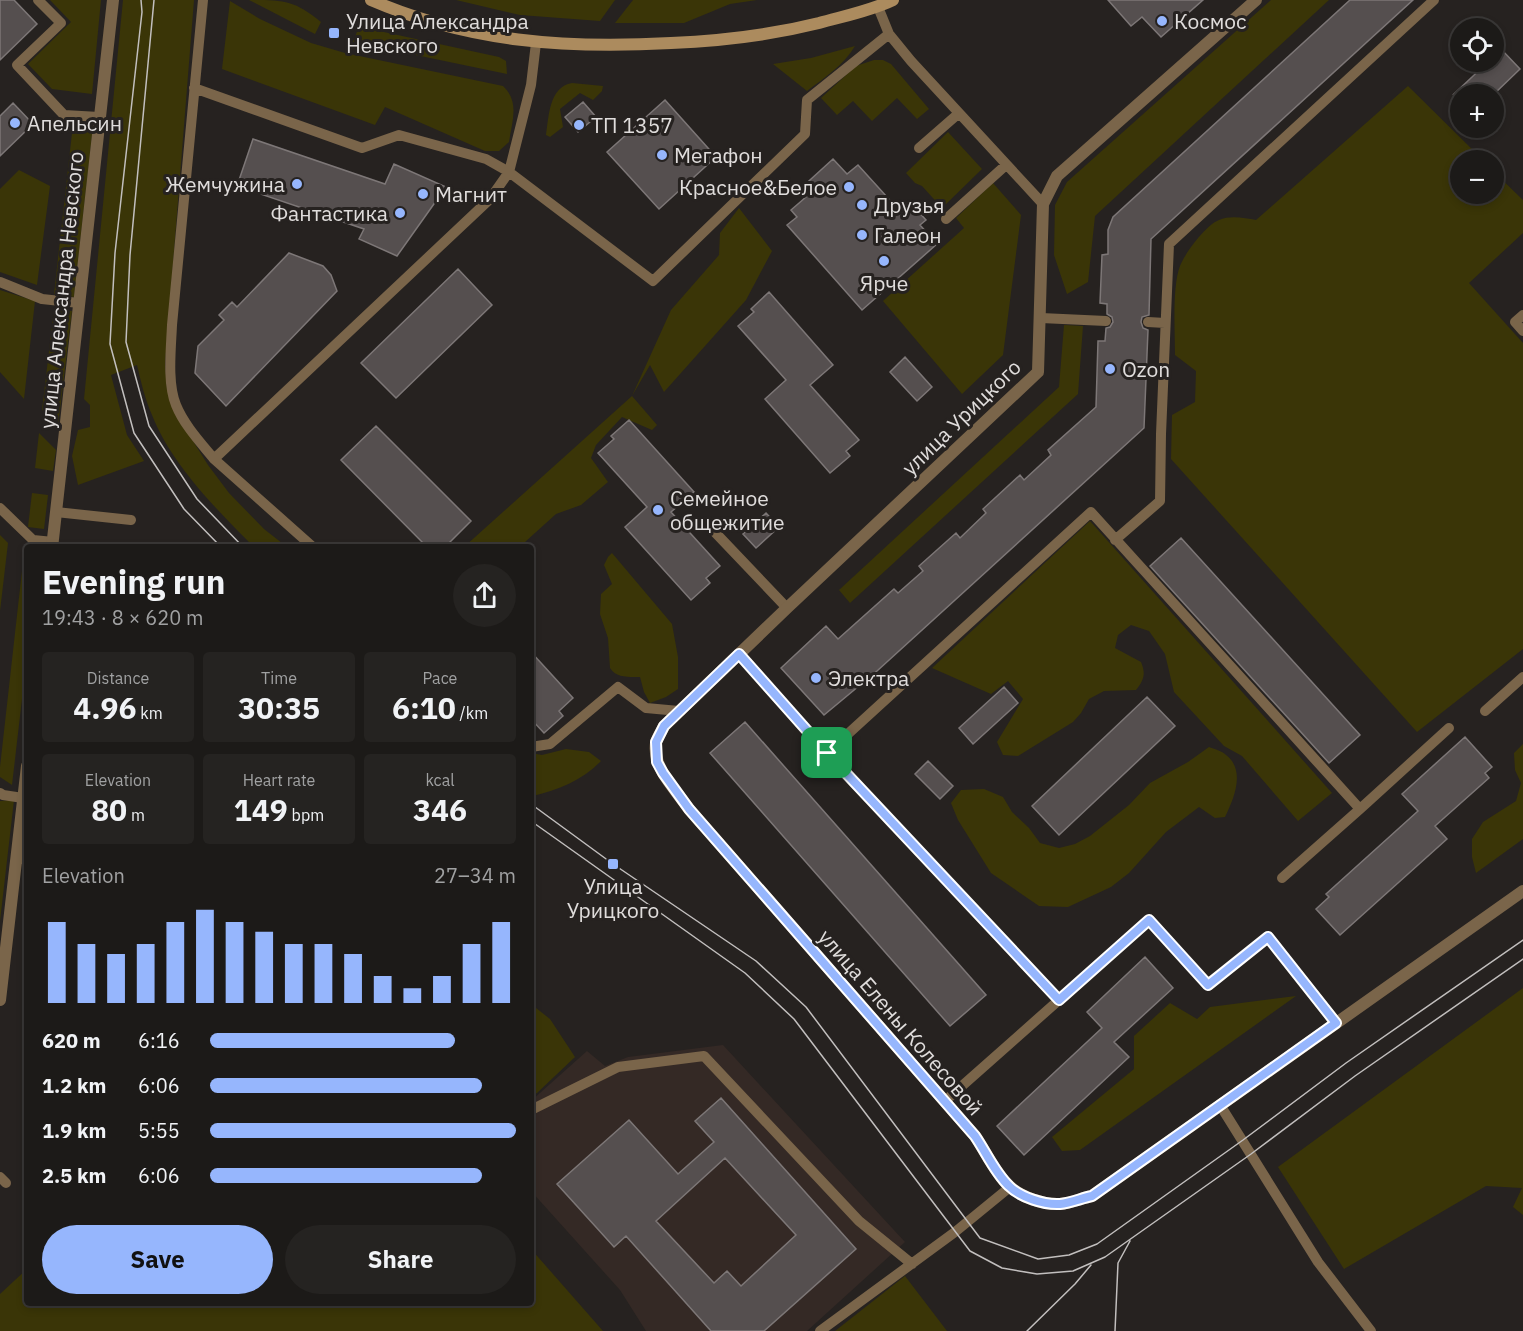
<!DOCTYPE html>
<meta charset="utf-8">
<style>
:root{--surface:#1c1a18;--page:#252321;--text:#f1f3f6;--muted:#a0a1a2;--line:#3a3837;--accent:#96b6fd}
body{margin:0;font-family:"IBM Plex Sans",sans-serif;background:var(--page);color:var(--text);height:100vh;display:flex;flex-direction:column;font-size:22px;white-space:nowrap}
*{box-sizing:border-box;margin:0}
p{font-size:20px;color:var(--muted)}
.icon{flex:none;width:33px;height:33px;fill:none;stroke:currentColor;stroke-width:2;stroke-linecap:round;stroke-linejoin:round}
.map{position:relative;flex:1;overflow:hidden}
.side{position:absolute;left:24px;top:544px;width:510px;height:762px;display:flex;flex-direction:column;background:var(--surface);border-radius:6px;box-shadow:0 3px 9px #0003,0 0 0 2px var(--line)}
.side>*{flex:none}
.controls{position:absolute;left:1450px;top:18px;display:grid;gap:12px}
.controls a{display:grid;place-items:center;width:54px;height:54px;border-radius:50%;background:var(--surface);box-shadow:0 3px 9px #0003,0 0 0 2px var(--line);font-size:30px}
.pin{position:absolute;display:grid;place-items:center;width:51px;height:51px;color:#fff;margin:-26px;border-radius:12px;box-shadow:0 3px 9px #0006}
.round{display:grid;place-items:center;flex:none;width:63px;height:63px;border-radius:32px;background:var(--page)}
.summary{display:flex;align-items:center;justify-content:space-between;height:102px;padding:0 18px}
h1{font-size:33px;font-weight:700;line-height:45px}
.figures{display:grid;grid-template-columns:repeat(3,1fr);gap:9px;height:102px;padding:6px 18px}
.figures div{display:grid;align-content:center;border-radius:6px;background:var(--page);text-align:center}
.figures b{font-size:30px;font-weight:700}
.figures small{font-size:16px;font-weight:400}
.figures p{font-size:16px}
.chart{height:168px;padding:12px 18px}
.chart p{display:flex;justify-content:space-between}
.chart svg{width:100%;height:108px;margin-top:6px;stroke:var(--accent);stroke-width:6}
.primary-button{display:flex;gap:12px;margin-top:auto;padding:12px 18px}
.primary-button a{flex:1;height:69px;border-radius:36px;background:var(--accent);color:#111;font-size:24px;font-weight:700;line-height:69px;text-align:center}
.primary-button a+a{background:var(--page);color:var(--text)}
ul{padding:0 18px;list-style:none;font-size:20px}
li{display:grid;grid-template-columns:96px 72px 1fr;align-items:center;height:45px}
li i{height:15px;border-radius:8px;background:var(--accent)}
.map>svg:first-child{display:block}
.built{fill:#342925}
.green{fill:#3a3507}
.building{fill:#554f4f;stroke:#7d7777;stroke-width:1.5;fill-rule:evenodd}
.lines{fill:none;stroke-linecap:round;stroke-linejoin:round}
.lane{stroke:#7a654a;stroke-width:10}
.street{stroke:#7a654a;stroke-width:12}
.secondary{stroke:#ac8b5e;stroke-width:12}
.tram{stroke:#c2bfbe;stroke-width:1.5}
.route-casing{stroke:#fff;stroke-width:12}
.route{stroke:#96b6fd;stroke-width:8}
.poi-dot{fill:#96b6fd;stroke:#262220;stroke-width:2}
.labels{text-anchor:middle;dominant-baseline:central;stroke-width:6;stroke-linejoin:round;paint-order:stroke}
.poi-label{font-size:21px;fill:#e0dddc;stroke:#262220;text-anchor:start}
.street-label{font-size:21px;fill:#e0dddc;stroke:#262220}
</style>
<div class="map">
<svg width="1523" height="1331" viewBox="0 0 1523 1331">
<rect width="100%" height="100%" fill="#262220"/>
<!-- built -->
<path class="built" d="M723,1045L905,1242L807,1331H646L620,1290L531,1191V1101L587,1051L605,1066L628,1057Z"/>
<!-- green -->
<path class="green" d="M50,0H101L92,94L52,89L28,64L71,22Z
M123,0H194L165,364L167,388L173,409L208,465L229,493L264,529L287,547H254C217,510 171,464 152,415C145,399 141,382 137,365L111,375L127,435L144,461L78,485L72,456L78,430L90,427V405L84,399Z
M249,0C284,0 294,0 321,22L315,34Z
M456,0H615L600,21L520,15Z
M633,0H757L730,4L684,23H615Z
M1271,0H1329L1095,216L1088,282L1067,294L1054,255L1055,205L1067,182Z
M230,1L260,19L311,43L345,53L503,86C520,102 512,121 509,142L499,151H485L385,107L375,125L222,69Z
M358,29H370L499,57L506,61L507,74L353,42Z
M855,46C844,65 824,78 807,91L773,64L811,58Z
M874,60H883L891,64L929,109L917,119L897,98L872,121L853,101L837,115L821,98L856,66Z
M572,83L603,86L602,91L593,100L580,93L560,109L563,127L550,137L546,135C549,116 549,87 572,83Z
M1408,86L1483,160H1461V194H1494V172L1523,200V233L1469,283L1523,343V649L1417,732L1171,459L1172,415L1195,402L1196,371L1175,355C1175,331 1172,287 1180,266C1185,253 1206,225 1219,220C1230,215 1245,218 1256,220Z
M73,124L93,126L74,297L54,294Z
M948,132L982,169L942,208L922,186L915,183L906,173Z
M19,170L50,186L37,285L0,272V189Z
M993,183L1021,215L1003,355L962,394L883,301L964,228L956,218Z
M739,208L772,251L746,300L664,392L650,365L632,396L657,425L652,430L622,417L596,445L591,458L608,482L581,505L556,514L525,542L488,543L477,547H464L632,396L671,310L719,255L720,233Z
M0,290L35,301L24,399L0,372Z
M54,309L72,311L58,426L42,410Z
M1064,325L1083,326L1078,394L850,603L839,590L1059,387Z
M39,433L56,450L53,471L35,468Z
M32,493L48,495L44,529L28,527Z
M1090,521L1332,793L1298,821L1242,756L1224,746L1174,692L1165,654L1149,631L1131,625L1118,635L1115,648L1141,662C1146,674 1144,680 1136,690L1104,691L1089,699L1081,713L1073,722L1018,756L1003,755L997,742L1023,699L1008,681L991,694L932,668Z
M0,535L8,543L0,611Z
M25,544L33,547L27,548V656L12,785L0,777V767Z
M612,553L672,624L678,657V689L666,697L650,703L644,692L640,677C629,677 616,678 610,668L608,638L600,614L601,594L612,584L604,565L608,557Z
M1523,744V839L1476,873L1472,857V839L1483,822L1516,801L1521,783L1515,770L1514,753Z
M1209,747C1214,749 1222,751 1226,755C1246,770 1234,799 1225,817L1215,818L1199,807L1166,832L1129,873L1111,887L1068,907L1039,906L991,873L958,820L951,803L961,790L984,789L1003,797L1012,812L1029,828L1040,843L1059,848L1075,844L1090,836L1129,805L1150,783L1188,762Z
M566,749L589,752L601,761C583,780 558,790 533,796L531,795V753L542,755Z
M14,800L0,921V801Z
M1523,988V1215L1513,1207L1522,1188L1486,1186L1344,1269L1278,1167Z
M1296,996L1080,1150L1062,1151L1052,1137L1134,1069V1036L1170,1003L1197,1019L1210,1007Z
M531,1004L550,1019L575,1057L537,1093L531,1096Z
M531,1249L603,1331H0V1294L27,1269V1304H531Z
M905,1276L947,1331H835Z"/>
<!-- building -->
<path class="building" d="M0,0H14L37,24L0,60Z
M1108,0H1203L1161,37L1142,17L1131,26Z
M1350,0H1413L1151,239L1149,315L1142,317L1141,322L1143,328L1148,330L1144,428L877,671L824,715L781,668L826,626L838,639L894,589L898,593L923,571L919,566L956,533L960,538L986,513L983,509L1020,475L1024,480L1051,455L1048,450L1096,407L1098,341H1105L1106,328L1110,327L1113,322L1112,317L1107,314V304L1100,303L1102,255L1108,254V230L1113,217Z
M1501,49L1520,69L1494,94H1454L1488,62H1494V56Z
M665,100L716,157L659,209L607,152Z
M583,102L596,117L578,132L565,117Z
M13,103L33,124L0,156V116Z
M253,139L385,184L394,164L446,187L397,256L359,239L364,229L237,186Z
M833,159L847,174L858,165L897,208L901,205L909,214L915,208L926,220L920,225L937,244L862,310L787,225L797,217L791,210L806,197L799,190Z
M289,253L323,266L331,275L337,291L226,406L195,373L198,346L224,320L219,315L232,302L237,307Z
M458,269L492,305L396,398L361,363Z
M769,292L833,365L810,385L859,440L846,451L850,456L830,473L765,399L786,380L738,326L754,312L751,309Z
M905,357L932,387L917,401L890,372Z
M629,420L694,492L671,512L720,566L706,578L710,583L691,600L625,527L647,507L598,453L614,439L611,436Z
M376,426L471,521L444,548H428L341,460Z
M766,513L779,527L756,548L743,534Z
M1181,538L1360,735L1329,763L1150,566Z
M531,652L573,698L559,711L563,716L544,733L531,719Z
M1004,687L1018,703L973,744L959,728Z
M1147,697L1175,726L1059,835L1032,806Z
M745,722L986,995L950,1026L710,753Z
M1465,737L1492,767L1485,773L1489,778L1435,826L1447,839L1340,935L1316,909L1329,897L1326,894L1418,811L1402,794Z
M928,761L953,786L940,799L915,774Z
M1145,957L1173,988L1114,1042L1129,1057L1024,1155L997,1126L1102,1028L1087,1012Z
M721,1098L856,1249L764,1331H711L626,1236L614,1247L557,1184L629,1120L678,1174L714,1142L695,1121ZM725,1158L796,1235L741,1286L727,1271L714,1283L656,1221Z"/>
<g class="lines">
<!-- lane -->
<path class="lane" d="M38,0L61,23L17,65L64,115L99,117
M203,0L172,325C171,349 167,383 176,405C184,425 201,443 214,459
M878,7L889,34L911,61L1043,204
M536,43L531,85L509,172L653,281L805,134L807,100L889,34
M194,88L362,148L399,135L486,159L509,172L490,199L214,459L314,548
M919,148L958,114
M946,219L1006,165
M0,282L42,299L79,303
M1523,315L1515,322L1523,331
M1041,318L1106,321
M1148,322L1165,323
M0,508L33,540L53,542
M56,512L131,520
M709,526L787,608
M1115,540L1160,501L1161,434L1169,244L1434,0
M739,654L827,753L1091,512L1360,809L1282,878
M1485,711L1523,677
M531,747L550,744L618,687L646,708L679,711
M827,753L1059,1000L945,1101
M0,793L3,795L23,798
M1360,809L1449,728
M17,858L27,860
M1059,1000L1149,920L1208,985L1268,937L1337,1023
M1220,1105L1318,1262L1371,1331
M531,1110L618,1067L704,1056L859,1221L912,1264
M0,1177L6,1183
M820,1331L955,1232L1010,1187"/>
<!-- street -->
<path class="street" d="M1256,0L1057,176L1043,204L1038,372L787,608L664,726C662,731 657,737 656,743C652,768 676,790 689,809L975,1136C986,1152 995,1173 1009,1186C1021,1197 1044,1205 1060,1204C1071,1203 1082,1198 1092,1196L1523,891
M52,548L113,0
M0,1000L27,766"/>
<!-- secondary -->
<path class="secondary" d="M371,0C468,42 566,49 671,43C721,41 771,35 819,23C844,16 870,11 893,0"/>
<!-- tram -->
<path class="tram" d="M141,0L142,12L115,253L110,344L134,433L184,509L222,548
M154,0L130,255L126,342L149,426L197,499L244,548
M531,804L613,864L756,961L806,1007L980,1238L1038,1259L1069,1255L1097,1244L1243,1140L1346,1063L1523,940
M531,821L745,973L794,1019L970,1251L1002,1268L1037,1274L1073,1271L1105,1257L1251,1154L1355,1076L1523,959
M1027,1331L1075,1284L1091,1265
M1115,1331L1118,1263L1130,1241"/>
</g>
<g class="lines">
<!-- route casing -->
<g class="route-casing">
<path id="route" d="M739,654L827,753L1059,1000L1149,920L1208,985L1268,937L1336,1023L1092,1196C1082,1198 1071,1203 1060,1204C1044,1205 1020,1197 1009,1186C995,1173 986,1152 975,1136L689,809L663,773L657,762L656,742L664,726Z"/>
</g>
<!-- route -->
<use href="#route" class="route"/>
</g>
<!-- markers -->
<g class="poi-dot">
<circle cx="1162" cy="21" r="6"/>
<rect x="328" y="27" width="12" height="12" rx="3"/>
<circle cx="15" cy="123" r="6"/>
<circle cx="579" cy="125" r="6"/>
<circle cx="662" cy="155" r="6"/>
<circle cx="297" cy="184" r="6"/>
<circle cx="849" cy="187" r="6"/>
<circle cx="423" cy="194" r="6"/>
<circle cx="862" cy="205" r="6"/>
<circle cx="400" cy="213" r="6"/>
<circle cx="862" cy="235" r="6"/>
<circle cx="884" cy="261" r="6"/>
<circle cx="1110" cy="369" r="6"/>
<circle cx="658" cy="510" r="6"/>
<circle cx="816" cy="678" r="6"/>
<rect x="607" y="858" width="12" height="12" rx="3"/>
</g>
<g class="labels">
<!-- poi labels -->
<g class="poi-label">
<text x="346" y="21">Улица Александра<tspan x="346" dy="24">Невского</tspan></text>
<text x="1174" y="21">Космос</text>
<text x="27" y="123">Апельсин</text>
<text x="591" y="125">ТП 1357</text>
<text x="674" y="155">Мегафон</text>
<text x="285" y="184" text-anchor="end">Жемчужина</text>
<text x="837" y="187" text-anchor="end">Красное&amp;Белое</text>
<text x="435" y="194">Магнит</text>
<text x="874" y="205">Друзья</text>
<text x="388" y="213" text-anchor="end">Фантастика</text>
<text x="874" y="235">Галеон</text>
<text x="884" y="283" text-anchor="middle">Ярче</text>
<text x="1122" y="369">Ozon</text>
<text x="670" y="498">Семейное<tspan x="670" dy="24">общежитие</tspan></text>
<text x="828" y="678">Электра</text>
<text x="613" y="886" text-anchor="middle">Улица<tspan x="613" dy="24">Урицкого</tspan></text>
</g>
<!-- street labels -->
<g class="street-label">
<text transform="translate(61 290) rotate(-84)">улица Александра Невского</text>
<text transform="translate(961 417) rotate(-44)">улица Урицкого</text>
<text transform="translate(901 1022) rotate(49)">улица Елены Колесовой</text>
</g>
</g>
</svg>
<div class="controls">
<a><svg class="icon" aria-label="locate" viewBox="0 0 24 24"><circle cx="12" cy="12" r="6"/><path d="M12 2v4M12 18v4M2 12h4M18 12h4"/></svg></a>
<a>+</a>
<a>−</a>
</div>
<div class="pin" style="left:827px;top:753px;background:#1e9e55"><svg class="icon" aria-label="arrive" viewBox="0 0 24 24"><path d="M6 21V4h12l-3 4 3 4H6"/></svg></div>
<section class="side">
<div class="summary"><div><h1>Evening run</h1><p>19:43 · 8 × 620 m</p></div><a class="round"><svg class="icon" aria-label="share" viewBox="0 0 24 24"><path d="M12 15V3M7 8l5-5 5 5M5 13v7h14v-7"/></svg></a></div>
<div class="figures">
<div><p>Distance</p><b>4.96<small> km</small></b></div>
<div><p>Time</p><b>30:35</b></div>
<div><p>Pace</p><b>6:10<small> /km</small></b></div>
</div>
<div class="figures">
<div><p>Elevation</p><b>80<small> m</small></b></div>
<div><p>Heart rate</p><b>149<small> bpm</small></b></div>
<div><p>kcal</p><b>346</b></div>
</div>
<div class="chart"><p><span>Elevation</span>27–34 m</p>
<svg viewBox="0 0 160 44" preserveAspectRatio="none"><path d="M5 44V11M15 44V20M25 44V24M35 44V20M45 44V11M55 44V6M65 44V11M75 44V15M85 44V20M95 44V20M105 44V24M115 44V33M125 44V38M135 44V33M145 44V20M155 44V11"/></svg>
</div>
<ul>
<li><b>620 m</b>6:16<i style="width:80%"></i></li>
<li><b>1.2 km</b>6:06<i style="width:89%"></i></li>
<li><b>1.9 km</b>5:55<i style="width:100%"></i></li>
<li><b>2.5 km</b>6:06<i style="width:89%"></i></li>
</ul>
<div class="primary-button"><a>Save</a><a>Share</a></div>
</section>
</div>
